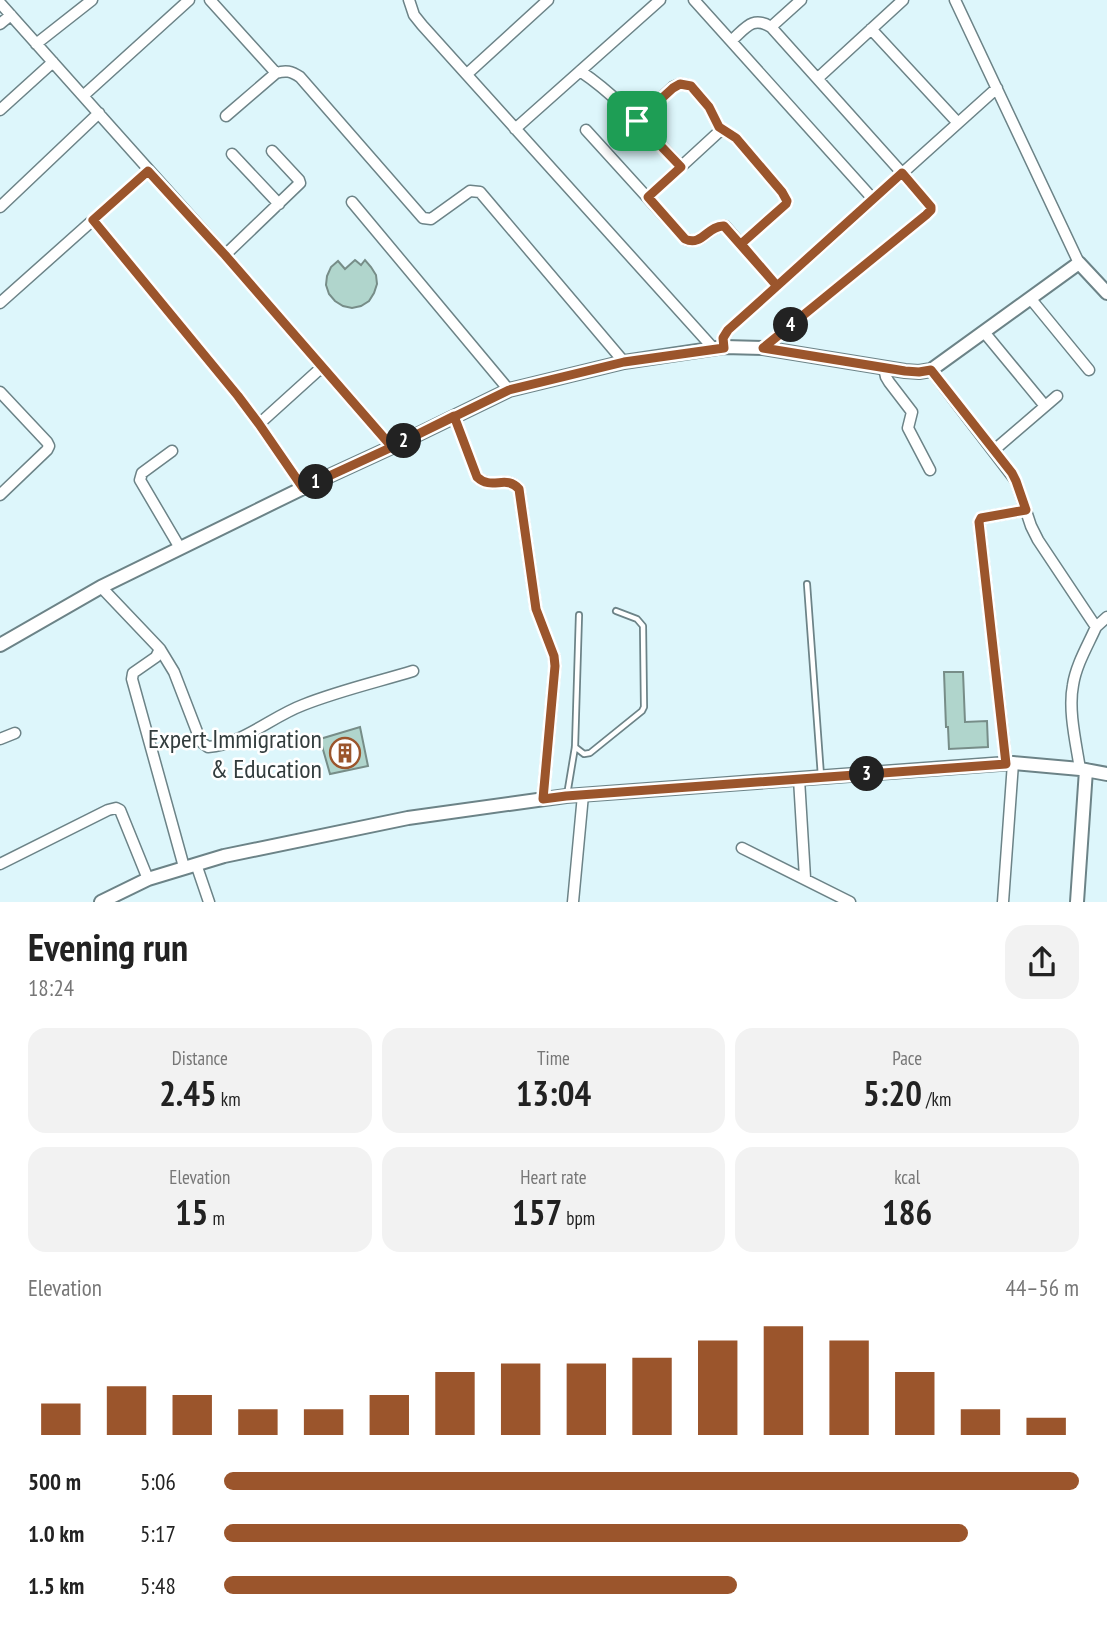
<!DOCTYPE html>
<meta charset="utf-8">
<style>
:root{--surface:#fff;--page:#f2f2f2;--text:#222;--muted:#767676;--accent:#9b552c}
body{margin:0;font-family:"PT Sans Narrow",sans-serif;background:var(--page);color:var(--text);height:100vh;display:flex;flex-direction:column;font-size:26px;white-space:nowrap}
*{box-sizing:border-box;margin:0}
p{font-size:23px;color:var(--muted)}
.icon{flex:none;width:38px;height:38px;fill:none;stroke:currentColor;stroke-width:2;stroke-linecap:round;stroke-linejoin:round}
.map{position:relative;height:902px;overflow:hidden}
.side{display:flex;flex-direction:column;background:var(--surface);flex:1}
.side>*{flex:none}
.pin{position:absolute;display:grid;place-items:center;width:60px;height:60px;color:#fff;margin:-30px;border-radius:14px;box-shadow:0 4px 10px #0006}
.km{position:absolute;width:35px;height:35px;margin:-18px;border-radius:50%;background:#222;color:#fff;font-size:19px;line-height:35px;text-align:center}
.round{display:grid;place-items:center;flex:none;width:74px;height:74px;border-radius:21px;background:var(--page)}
.head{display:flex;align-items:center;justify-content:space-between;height:119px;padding:0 28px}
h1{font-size:38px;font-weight:700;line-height:52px}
.figures{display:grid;grid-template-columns:repeat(3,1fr);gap:10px;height:119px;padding:7px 28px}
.figures div{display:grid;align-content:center;border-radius:18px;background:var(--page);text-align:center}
.figures b{font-size:35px;font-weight:700}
.figures small{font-size:19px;font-weight:400}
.figures p{font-size:19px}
.chart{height:196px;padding:14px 28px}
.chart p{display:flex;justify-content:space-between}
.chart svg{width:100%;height:126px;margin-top:7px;stroke:var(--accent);stroke-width:6}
ul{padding:0 28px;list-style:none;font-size:23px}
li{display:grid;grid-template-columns:112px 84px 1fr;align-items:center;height:52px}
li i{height:18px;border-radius:9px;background:var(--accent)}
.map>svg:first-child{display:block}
.building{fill:#b0d5cc;stroke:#778d88;stroke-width:2}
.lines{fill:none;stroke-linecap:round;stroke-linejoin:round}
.service-casing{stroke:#6c8387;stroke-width:8}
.minor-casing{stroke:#6c8387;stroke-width:13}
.tertiary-casing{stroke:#6c8387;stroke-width:16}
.service{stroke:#fff;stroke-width:4.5}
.minor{stroke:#fff;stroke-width:10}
.tertiary{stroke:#fff;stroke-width:12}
.route-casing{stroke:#fff;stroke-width:14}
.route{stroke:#9b552c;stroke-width:9}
.labels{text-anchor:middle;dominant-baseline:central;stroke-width:5;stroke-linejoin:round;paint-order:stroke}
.poi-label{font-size:26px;fill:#333d3e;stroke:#fff;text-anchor:end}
</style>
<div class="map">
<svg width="1107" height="902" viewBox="0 0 1107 902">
<rect width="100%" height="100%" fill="#ddf6fb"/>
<!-- building -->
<path class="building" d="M355,260L361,265L365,260L371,267L376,275L377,284L374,293L369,301L361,306L352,308L343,306L335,301L329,294L326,285L327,276L331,267L338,261L345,269Z
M944,672H963L965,722L987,721L988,747L949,749L948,727H946Z
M360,727L368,766L330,774L320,739Z"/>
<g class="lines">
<!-- service casing -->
<g class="service-casing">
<path id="service" d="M807,584L821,776
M575,747L584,754L590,753L642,711L644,707L643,626L637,619L616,611
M567,795L575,747L579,615"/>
</g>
<!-- minor casing -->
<g class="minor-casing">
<path id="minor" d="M210,0L276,73
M409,0L414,15L422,25L714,349
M694,0L873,199
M955,0L1079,263
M0,3L225,255L392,447
M0,24L11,15
M771,27L801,0
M871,29L958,123
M731,41C745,29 752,15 771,27L902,173L931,207L930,211L926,215L763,348
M36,44L92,0
M580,71C619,97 649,133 681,167
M467,74L548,0
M818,78L903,0
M83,96L189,0
M0,110L53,62
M226,116L276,73C286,70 291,71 300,77L423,218L431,219L470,191L480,192L624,362
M637,121L673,87L680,84L691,86L709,107L719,127L736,138L782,192L787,201L786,204L741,244
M515,129L660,0
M586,130L685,239C702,247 708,225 725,226L777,286
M232,154L279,204
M648,197L722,129
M352,202L509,390
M0,207L99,113
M93,220L238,396L259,424L303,488
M225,255L300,183L299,180L272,151
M1030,298L1089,370
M0,303L148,171
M984,332L1045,406
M724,347L723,338L728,330L997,88
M884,368L886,377L889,382L912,412L908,428L930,470
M931,370L1016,481L1031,526L1038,540L1096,627C1088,645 1076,665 1073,685C1068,710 1076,743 1080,769
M0,392L47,442L49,446L47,450L0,495
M454,416L477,477C492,491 507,474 519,489L536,609L554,656L555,666L543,799
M259,424L322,367
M172,451L142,473L140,480L180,548
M993,451L1057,396
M101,587L160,649L156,657L133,673L132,679L184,867
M1096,627L1107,617
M160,649L174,672L201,742L208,747C243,744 271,717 303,705C338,691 377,682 413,671
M0,739L15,733
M1006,763L979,522L981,518L1026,510
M799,779L805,878
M742,848L850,902
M0,864L108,810L116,808L120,810L148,879
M196,864L209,902
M573,902L583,795
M1003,902L1013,763"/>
</g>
<!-- tertiary casing -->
<g class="tertiary-casing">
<path id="tertiary" d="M0,645L101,587L303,488L392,447L509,390L624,362L724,347L763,348L905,371L919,372L931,370L1079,263L1107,293
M101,902L148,879L224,856L408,818L566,796L1013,763L1080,769L1107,774
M1077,902L1086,770"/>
</g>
<!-- service -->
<use href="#service" class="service"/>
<!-- minor -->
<use href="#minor" class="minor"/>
<!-- tertiary -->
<use href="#tertiary" class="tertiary"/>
</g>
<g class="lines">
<!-- route casing -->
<g class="route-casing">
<path id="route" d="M637,121L681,167L648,197L685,239C702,247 708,225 724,226L777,286L728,330L723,338L724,348L624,362L509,390L392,447L303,488L259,424L238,396L93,220L148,171L225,255L392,447L454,416L477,477C492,491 506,474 519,489L536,609L554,656L555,666L543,799L566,796L1006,764L979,522L981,518L1026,510L1016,481L1012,473L931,370L919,372L905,371L763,348L926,215L931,210V207L902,173L777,286L741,244L786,204L787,201L782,192L736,138L719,127L709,107L691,86L680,84L673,88L637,121"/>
</g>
<!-- route -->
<use href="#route" class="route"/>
</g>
<!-- icons -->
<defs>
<g id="building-ring" transform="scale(1.575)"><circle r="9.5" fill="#fff" stroke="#9b552c" stroke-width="1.5"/><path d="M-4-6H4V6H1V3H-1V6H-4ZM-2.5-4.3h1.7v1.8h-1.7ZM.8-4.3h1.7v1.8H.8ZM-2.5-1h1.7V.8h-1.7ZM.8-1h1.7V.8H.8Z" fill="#9b552c"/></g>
</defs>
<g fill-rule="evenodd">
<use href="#building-ring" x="345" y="753"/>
</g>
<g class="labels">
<!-- poi labels -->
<g class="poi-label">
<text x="322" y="738">Expert Immigration<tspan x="322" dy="30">&amp; Education</tspan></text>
</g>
</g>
</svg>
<div class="pin" style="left:637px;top:121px;background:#1e9e55"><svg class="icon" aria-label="arrive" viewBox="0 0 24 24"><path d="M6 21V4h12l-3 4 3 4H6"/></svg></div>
<b class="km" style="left:316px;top:482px">1</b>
<b class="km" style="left:404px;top:441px">2</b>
<b class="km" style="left:867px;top:774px">3</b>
<b class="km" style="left:791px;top:325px">4</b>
</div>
<section class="side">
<div class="head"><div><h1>Evening run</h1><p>18:24</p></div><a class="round"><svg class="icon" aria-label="share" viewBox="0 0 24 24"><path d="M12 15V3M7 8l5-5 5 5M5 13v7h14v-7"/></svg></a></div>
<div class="figures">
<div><p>Distance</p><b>2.45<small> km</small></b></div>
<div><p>Time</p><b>13:04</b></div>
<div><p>Pace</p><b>5:20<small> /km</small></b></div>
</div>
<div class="figures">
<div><p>Elevation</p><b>15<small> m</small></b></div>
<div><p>Heart rate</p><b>157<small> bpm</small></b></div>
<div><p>kcal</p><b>186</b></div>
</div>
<div class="chart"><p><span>Elevation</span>44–56 m</p>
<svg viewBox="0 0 160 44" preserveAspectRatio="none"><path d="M5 44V33M15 44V27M25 44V30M35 44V35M45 44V35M55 44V30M65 44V22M75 44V19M85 44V19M95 44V17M105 44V11M115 44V6M125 44V11M135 44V22M145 44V35M155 44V38"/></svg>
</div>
<ul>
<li><b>500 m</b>5:06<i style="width:100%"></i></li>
<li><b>1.0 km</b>5:17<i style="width:87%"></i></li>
<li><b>1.5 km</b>5:48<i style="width:60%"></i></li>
</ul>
</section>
